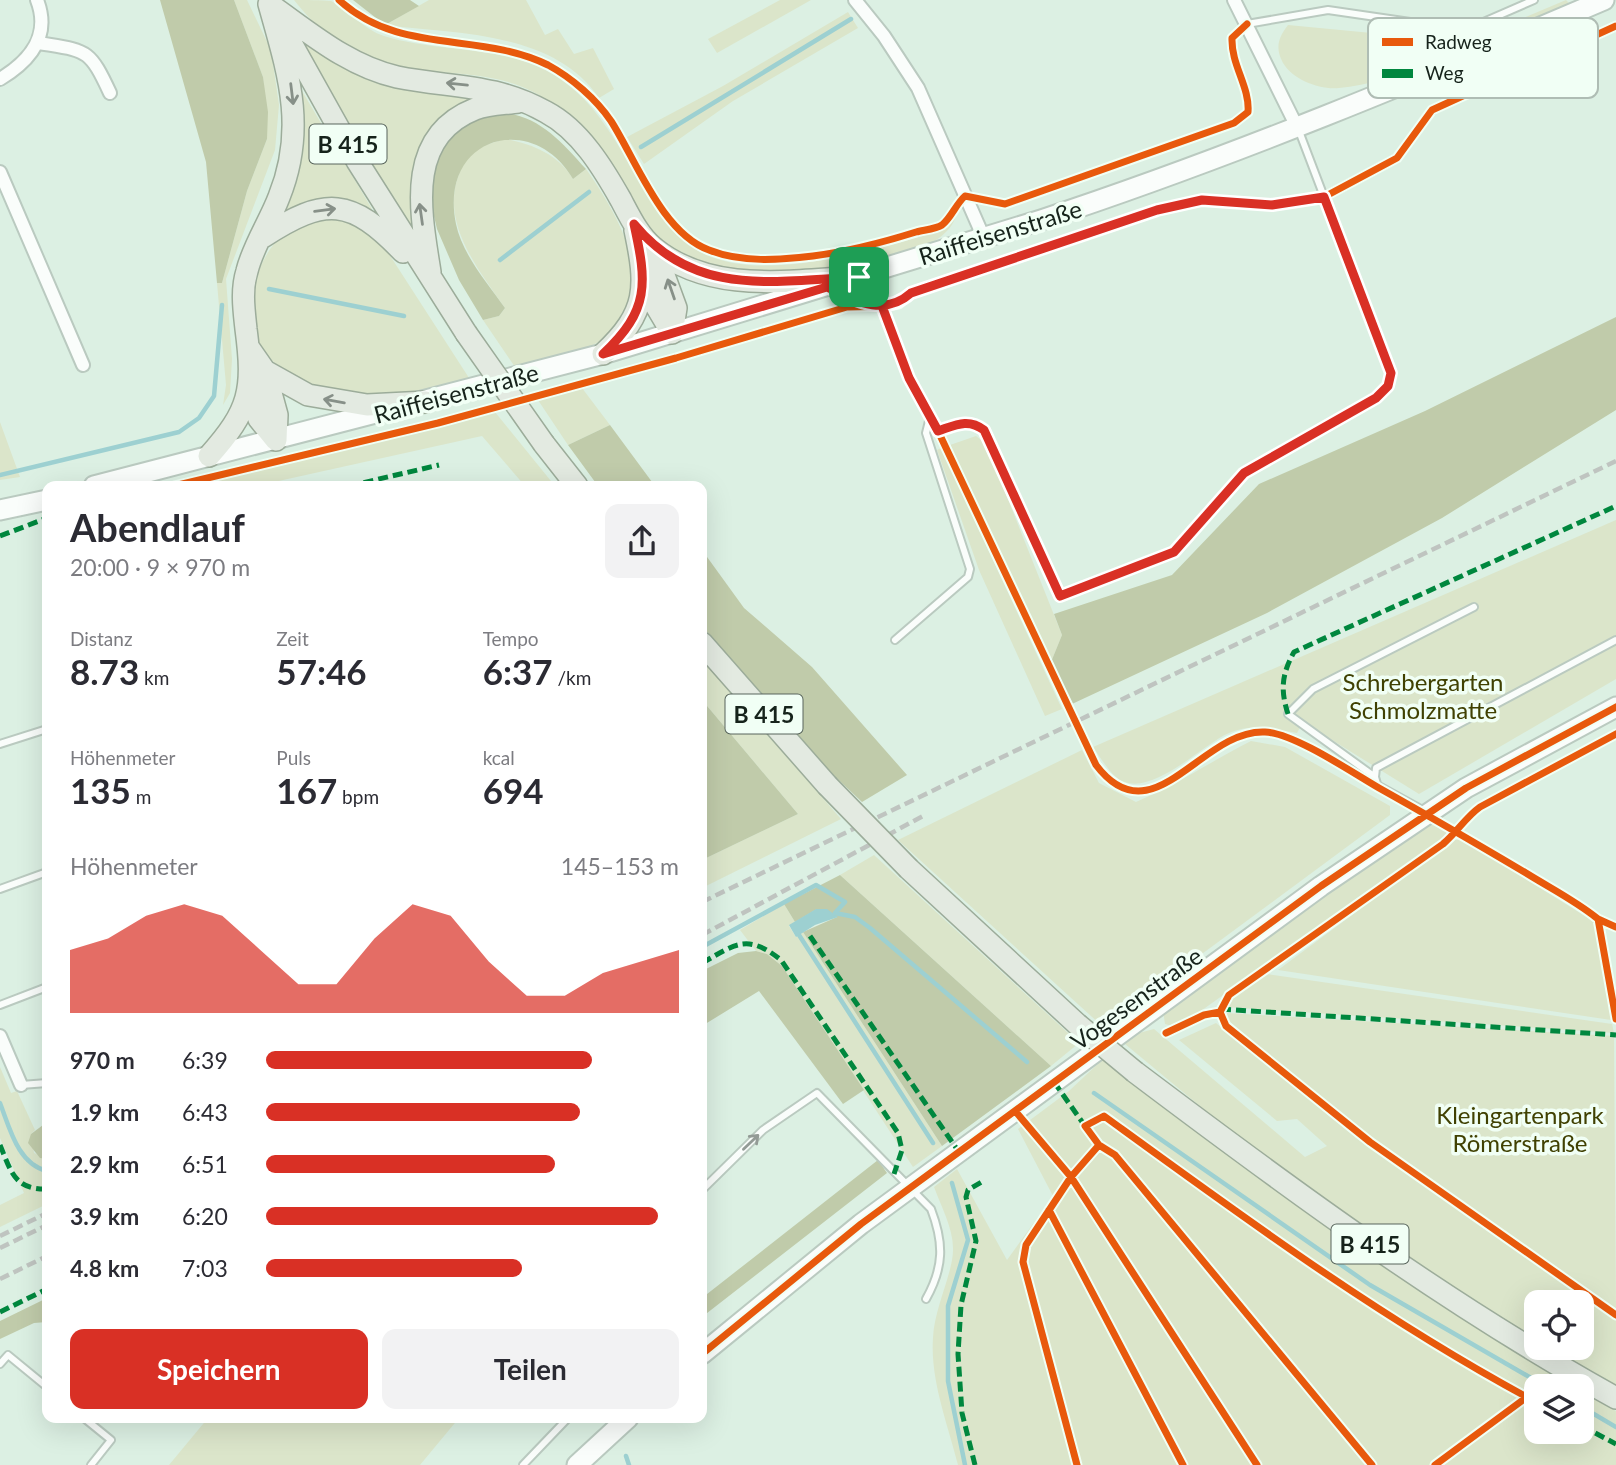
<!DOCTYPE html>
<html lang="de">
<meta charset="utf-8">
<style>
:root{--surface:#fff;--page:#f2f2f3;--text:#2b2b33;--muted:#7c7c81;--accent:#d93025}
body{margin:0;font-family:Lato,sans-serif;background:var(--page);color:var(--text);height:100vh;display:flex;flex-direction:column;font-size:26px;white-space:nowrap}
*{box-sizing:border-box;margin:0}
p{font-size:23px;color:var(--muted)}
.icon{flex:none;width:38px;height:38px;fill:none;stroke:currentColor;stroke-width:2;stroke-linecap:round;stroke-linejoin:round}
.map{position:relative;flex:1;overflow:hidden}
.sheet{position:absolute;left:42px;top:481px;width:665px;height:942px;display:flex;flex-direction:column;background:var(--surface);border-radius:14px;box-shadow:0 7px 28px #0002}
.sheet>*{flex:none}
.buttons{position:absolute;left:1524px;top:1290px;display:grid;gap:14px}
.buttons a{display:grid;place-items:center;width:70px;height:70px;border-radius:14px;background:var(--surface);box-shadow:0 7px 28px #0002;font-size:35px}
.pin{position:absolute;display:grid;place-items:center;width:60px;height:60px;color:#fff;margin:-30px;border-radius:14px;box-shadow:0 4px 10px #0006}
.round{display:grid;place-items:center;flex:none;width:74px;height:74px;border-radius:14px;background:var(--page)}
.overview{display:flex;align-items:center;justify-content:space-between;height:119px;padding:0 28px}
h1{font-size:38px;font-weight:700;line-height:52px}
.figures{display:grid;grid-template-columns:repeat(3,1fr);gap:10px;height:119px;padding:7px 28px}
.figures div{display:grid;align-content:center}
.figures b{font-size:35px;font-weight:700}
.figures small{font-size:19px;font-weight:400}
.figures p{font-size:19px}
.chart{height:196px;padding:14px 28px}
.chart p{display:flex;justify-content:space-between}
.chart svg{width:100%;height:126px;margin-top:7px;fill:var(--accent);opacity:.7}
.primary-button{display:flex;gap:14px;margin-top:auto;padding:14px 28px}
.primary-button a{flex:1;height:80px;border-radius:14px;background:var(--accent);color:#fff;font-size:28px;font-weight:700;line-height:80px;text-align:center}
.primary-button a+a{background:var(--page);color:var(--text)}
ul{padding:0 28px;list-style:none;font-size:23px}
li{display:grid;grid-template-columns:112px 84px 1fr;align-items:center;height:52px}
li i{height:18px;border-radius:9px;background:var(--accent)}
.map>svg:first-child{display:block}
.green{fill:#dbe5ca}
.forest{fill:#c0cbaa}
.water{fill:#9dd0d1}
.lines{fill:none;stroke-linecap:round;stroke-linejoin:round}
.stream{stroke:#9dd0d1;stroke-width:4.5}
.lane-casing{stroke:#bacac0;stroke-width:10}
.street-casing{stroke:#bacac0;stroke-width:16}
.secondary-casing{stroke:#bacac0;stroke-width:23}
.primary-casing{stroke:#9cac9a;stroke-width:24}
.lane{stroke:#fafdfb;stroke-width:6}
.street{stroke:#fafdfb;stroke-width:12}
.secondary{stroke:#fafdfb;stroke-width:19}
.primary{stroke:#e3eae1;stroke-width:21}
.rail{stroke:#bfc4c0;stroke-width:4.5;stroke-dasharray:10 5;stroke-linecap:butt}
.primary-bridge-casing{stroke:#9cac9a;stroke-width:24;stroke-linecap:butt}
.primary-bridge{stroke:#e3eae1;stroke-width:21}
.quiet{stroke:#00873e;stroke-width:5;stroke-dasharray:10 5;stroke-linecap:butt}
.cycleway-casing{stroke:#f1fff5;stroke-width:11}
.cycleway{stroke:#e8590c;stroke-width:7}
.oneway{stroke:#879088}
.oneway2{stroke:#939b96}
.route-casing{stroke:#fff;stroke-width:14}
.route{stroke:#d93025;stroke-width:9}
.labels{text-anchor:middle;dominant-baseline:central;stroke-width:7;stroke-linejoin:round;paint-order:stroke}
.shield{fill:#f1fff5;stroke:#58655c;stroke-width:2}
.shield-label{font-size:23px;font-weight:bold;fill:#16231b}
.street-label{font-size:24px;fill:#16231b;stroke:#f1fff5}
.park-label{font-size:24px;fill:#404102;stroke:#f1fff5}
.key{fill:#f1fff5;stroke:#afbdb4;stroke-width:2}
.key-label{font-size:19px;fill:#16231b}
</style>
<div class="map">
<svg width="1616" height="1465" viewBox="0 0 1616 1465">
<rect width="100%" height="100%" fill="#dcf0e3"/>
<!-- green -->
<path class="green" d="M234,0H247L271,50L279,105L275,150L226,279L232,359L230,393L223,405L226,385L217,283H222L247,191L267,139L263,77Z
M294,0C304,0 323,0 331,1C350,11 363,29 384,36C445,55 513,42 567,84C593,104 609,130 626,158C644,187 661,222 688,244C733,279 807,263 858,254L861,265C810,276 725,281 679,254C647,235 615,185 590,156C577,140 555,105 539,95C489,66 431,78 378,63C345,53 315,27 294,0Z
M429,0H526L545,35L558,29L574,54L593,48L614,89L599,98C554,31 456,34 385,25Z
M780,0H811L717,53L708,39Z
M1566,0L1571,5C1504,34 1411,80 1339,88C1320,90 1293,80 1283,63C1275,48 1278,38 1288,25L1466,42Z
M848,12L858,28L733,101L644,164L627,137L723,86Z
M299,37L329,57L484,93L414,236Z
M302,91L372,209L369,213L279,220C298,174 304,141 302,91Z
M505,139C532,144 558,154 573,179L586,169C622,220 670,305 593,345C570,356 539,360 515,367L483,320L499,316L505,308C478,269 440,223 459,174C463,164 469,153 478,148C486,144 497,142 505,139Z
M957,212C950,247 898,255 868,263L865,252L934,233Z
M346,216L378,237L471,381C428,388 377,401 333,394C303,389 260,360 253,329C244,293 264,240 299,223C312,217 332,218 346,216Z
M582,388L610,425L568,445L538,400Z
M495,412L555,486H525L482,436L256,486H193Z
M0,422L20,477L0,480Z
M976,436L986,444L1062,635L1051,662L950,445Z
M941,448L1062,709L1045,716L979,570L937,450Z
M1616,520V679L1419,794L1303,722L1297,733C1274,729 1252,723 1229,733C1201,745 1147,803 1116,777C1107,769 1100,757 1093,747Z
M702,659L841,819L702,888V860L798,814L702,700Z
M1251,741L1285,747L1390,806V815L1103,1027L898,840L1082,750L1099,783L1136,802C1176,785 1212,761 1251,741Z
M1433,819L1447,828L1446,836L1184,1023L1172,1026L1165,1024L1163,1011L1325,892Z
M1453,840H1463L1593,921L1598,931L1611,1020L1278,970Z
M874,855L1079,1043L1051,1066L840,875Z
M784,904L795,922L789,926L796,937L803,932L942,1146L913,1167L782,966L767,954L756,951L740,930Z
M1266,974L1612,1024L1614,1033L1225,1007L1232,998Z
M1227,1013L1614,1036L1616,1311L1399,1160L1335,1111L1228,1020Z
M1216,1023L1356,1138L1616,1320V1387L1548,1348H1582V1302H1536V1341L1435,1278L1241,1140L1125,1044L1139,1033L1154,1029L1305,1157L1327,1146L1297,1119L1277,1121L1179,1040Z
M1103,1059L1249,1170L1412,1285L1572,1386H1536V1432H1582V1392L1616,1411V1465H958C948,1425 930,1380 933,1338C934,1308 954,1271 953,1248C953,1228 941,1206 934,1187L957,1169L1007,1260L1053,1196L1018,1129L1069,1091Z
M0,1067L11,1093L17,1091L35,1130L31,1134L34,1153L47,1159V1204L0,1227V1205L24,1193L0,1138Z
M208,1418H459L420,1465H169Z"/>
<!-- forest -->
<path class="forest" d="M160,0H234L263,77L268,112L267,139L247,191L222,283H217L206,162Z
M353,0H410L419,6L385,25Z
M493,112C536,112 559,139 586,169L573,179C533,110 438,136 456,224C462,254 488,284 505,308L499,316L483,320L459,280L437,229L429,195L437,157L447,135L463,122Z
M1616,317V410L1442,518L1267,613L1072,704L1051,662L1062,635L1054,614L1172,575L1259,484L1425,411Z
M610,425L655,486H598L568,445Z
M702,550L744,608L812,667L907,775L862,802L807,750L702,626Z
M702,700L798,814L702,860Z
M840,875L1051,1066L942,1146L803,932L837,917L817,909L795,922L784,904Z
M756,951L767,954L782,966L864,1090L843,1104L759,991L702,1026V971L738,953Z
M47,1122V1159L40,1158L28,1143L31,1134Z
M878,1160L887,1173L702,1317V1298Z
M47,1298V1322L34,1323L0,1339V1321Z"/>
<!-- water -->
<path class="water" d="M816,909H827L838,917L815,925L796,937L789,925Z"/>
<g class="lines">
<!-- stream -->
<path class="stream" d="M641,147L851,19
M500,260L589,192
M269,289L404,316
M0,475L179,432L199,418L214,396L222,305
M799,935L933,1143
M702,947L816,885L845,902L835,913L855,917L870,928L1027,1062
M1094,1093L1370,1285L1545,1386
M0,1103C10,1129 18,1164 47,1171
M952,1183L968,1240L948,1306V1381L965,1465
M1582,1407L1616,1427
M626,1456L629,1465"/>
<!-- lane casing -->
<g class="lane-casing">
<path id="lane" d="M1247,24L1328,10L1465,30L1534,0
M833,290C860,303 886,316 911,293L1157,210L1202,200L1272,205L1324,197L1397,158L1432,110L1616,26
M882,306L909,378L938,431C956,425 969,418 984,430L1060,596L1174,552L1244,473L1376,398L1388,386L1391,373L1299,131
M895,640L968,577L970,569L926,433L930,417
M0,744L47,729
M1355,773L1424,811
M1375,777L1376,768L1616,640
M1378,787L1375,777L1288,714L1313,689L1474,607
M0,889L47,872
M0,1005L47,987
M21,1085L47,1083
M702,1190L763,1130L817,1093L931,1209C944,1243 944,1267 926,1299
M0,1364L8,1355L47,1387
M84,1418L111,1440L91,1465
M523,1465L568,1418"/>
</g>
<!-- street casing -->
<g class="street-casing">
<path id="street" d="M855,0L884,36L918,88L983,236
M1234,0L1296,125
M39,43C87,51 89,48 110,93
M0,79C30,61 51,36 37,0
M0,172L83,365
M0,1036L21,1085"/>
</g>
<!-- secondary casing -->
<g class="secondary-casing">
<path id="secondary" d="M94,486L603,354L1041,220C1232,157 1419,79 1604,0
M0,510L47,500
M702,1354L861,1224L1321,886L1466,788L1616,707
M577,1465L628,1418"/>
</g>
<!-- primary casing -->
<g class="primary-casing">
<path id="primary" d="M269,4C309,32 348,66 397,77C451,88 494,83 546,112C580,130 603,168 621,200C630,217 639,236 654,248C712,295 791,280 859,277
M285,32L357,161L466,333
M263,237C326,196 351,198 403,252
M654,248L676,308L672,333
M430,272C421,214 404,137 475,109C488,104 504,104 518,102
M647,278L656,306L672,333
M249,348L265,371L308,395L367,405L426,402
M603,354C648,312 647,287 635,230
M265,371L277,415L276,440
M249,387L259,419L276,440
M544,444L577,486
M209,456C250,410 254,390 246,329C244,310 241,290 247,271C253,246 270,221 279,197C307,128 288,72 269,4
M702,643L827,785
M909,869L1077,1024
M1135,1072C1290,1189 1446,1304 1616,1398"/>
</g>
<!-- lane -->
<use href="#lane" class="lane"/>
<!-- street -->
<use href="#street" class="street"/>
<!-- secondary -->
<use href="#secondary" class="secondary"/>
<!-- primary -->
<use href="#primary" class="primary"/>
<!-- rail -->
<path class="rail" d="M702,902L1616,461
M702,935L923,816
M0,1236L47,1213
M0,1248L47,1225
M0,1279L47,1256"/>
<!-- primary-bridge casing -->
<g class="primary-bridge-casing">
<path id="primary-bridge" d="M466,333L544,444
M827,785L909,869
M1077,1024L1135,1072"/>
</g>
<!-- primary-bridge -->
<use href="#primary-bridge" class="primary-bridge"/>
<!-- quiet -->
<path class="quiet" d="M349,486L439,465
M0,536L47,518
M1288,714C1280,689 1282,674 1294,652L1616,506
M810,936L959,1152
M702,963C736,944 747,933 781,960L898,1133L902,1150L894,1174
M1221,1009L1616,1035
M1054,1082L1085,1126
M0,1145C11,1171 14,1190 47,1189
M0,1312L47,1289
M1582,1426L1616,1444
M975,1465L962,1413L958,1354L961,1305L976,1241L966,1197L968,1190L985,1180"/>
<!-- cycleway casing -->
<g class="cycleway-casing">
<path id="cycleway" d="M339,0C400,56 479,31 548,65C572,78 596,99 611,121C636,160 662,233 709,250C742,263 779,260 813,256C850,251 881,243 916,232C923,230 936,229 942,225C951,218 956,204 965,196L1005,204L1234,123L1248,112C1250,87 1231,65 1232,38L1247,24
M861,250L909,378L938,431L1096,765C1153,840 1201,729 1265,732C1294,733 1353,773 1379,788C1429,816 1477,844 1526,873C1550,888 1576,901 1598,919L1616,927
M174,486L438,423L676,358L847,307L890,306L899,304L911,293L1157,210L1202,200L1272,205L1324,197L1397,158L1432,110L1616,26
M1598,919L1616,1019
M1220,1012L1226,1026L1370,1142L1616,1315
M1166,1033L1204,1015L1220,1012L1229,995L1443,844C1457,832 1466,817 1480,807L1616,734
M1016,1112L1071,1177L1257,1465
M1049,1210L1183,1465
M702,1354L861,1224L1321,886L1466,788L1616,707
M1077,1465L1023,1262L1026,1245L1071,1177L1099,1145
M1372,1465L1115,1155L1099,1145L1085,1126L1104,1116C1243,1217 1384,1321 1536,1402
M1435,1465L1527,1397"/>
</g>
<!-- cycleway -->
<use href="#cycleway" class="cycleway"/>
</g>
<!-- one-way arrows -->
<defs><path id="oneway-shaft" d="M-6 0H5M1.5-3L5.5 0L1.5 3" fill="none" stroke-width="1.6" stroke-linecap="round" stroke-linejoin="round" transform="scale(1.75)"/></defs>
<g class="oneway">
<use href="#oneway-shaft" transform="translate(457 84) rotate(-174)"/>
<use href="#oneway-shaft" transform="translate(292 94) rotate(83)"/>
<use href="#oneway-shaft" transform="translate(325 210) rotate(-7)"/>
<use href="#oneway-shaft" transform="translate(421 214) rotate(-98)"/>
<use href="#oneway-shaft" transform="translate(671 289) rotate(-109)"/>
<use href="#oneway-shaft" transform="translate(334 401) rotate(-170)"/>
</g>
<use class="oneway2" href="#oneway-shaft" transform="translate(751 1142) rotate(-44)"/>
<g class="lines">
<!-- route casing -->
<g class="route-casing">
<path id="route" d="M859,277C773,281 695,298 634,224C647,283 650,310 603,354L827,287L853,299L882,306L909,378L938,431C956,425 968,418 984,430L1060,596L1174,552L1244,473L1376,398L1388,386L1391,373L1324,197L1272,205L1202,200L1157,210L911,293C884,317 856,301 827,287L859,277"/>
</g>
<!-- route -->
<use href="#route" class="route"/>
</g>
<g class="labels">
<!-- shield labels -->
<g class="shield">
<rect x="309.5" y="124.5" width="77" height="39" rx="5"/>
<rect x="725.5" y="694.5" width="77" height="39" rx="5"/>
<rect x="1331.5" y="1224.5" width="77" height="39" rx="5"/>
</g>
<g class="shield-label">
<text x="348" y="144">B 415</text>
<text x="764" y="714">B 415</text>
<text x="1370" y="1244">B 415</text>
</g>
<!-- street labels -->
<g class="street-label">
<text transform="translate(1000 232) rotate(-17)">Raiffeisenstraße</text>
<text transform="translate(456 393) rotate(-15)">Raiffeisenstraße</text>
<text transform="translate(1136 998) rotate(-36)">Vogesenstraße</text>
</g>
<!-- park labels -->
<g class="park-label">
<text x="1423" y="681">Schrebergarten<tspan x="1423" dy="28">Schmolzmatte</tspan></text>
<text x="1520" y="1114">Kleingartenpark<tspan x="1520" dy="28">Römerstraße</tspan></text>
</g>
</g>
<!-- legend -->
<rect x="1368" y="18" width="230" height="80" rx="10" class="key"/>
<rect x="1382" y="38" width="31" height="8" fill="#e8590c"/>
<rect x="1382" y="69" width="31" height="9" fill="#00873e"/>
<g class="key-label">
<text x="1425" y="49">Radweg</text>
<text x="1425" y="80">Weg</text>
</g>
</svg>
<div class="buttons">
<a><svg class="icon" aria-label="locate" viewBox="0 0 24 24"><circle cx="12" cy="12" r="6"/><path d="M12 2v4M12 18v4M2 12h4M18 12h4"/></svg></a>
<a><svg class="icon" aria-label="layers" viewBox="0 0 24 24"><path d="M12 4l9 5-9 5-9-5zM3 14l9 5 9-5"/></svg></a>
</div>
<div class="pin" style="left:859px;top:277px;background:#1e9e55"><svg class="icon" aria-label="arrive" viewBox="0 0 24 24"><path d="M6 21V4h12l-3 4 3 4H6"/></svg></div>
<section class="sheet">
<div class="overview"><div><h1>Abendlauf</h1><p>20:00 · 9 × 970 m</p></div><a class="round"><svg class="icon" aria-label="share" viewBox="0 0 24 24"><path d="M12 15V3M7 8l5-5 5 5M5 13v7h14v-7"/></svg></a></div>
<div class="figures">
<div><p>Distanz</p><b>8.73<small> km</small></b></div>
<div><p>Zeit</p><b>57:46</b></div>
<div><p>Tempo</p><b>6:37<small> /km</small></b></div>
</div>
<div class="figures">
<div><p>Höhenmeter</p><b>135<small> m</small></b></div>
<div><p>Puls</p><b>167<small> bpm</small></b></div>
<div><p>kcal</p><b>694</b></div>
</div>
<div class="chart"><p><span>Höhenmeter</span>145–153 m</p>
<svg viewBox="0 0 160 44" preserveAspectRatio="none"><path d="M0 44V22L10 18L20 10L30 6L40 10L50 22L60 34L70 34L80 18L90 6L100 10L110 26L120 38L130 38L140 30L150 26L160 22V44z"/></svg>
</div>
<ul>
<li><b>970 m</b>6:39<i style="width:79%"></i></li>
<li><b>1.9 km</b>6:43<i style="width:76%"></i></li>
<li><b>2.9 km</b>6:51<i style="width:70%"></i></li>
<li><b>3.9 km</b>6:20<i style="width:95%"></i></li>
<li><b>4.8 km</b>7:03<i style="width:62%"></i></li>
</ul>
<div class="primary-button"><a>Speichern</a><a>Teilen</a></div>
</section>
</div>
